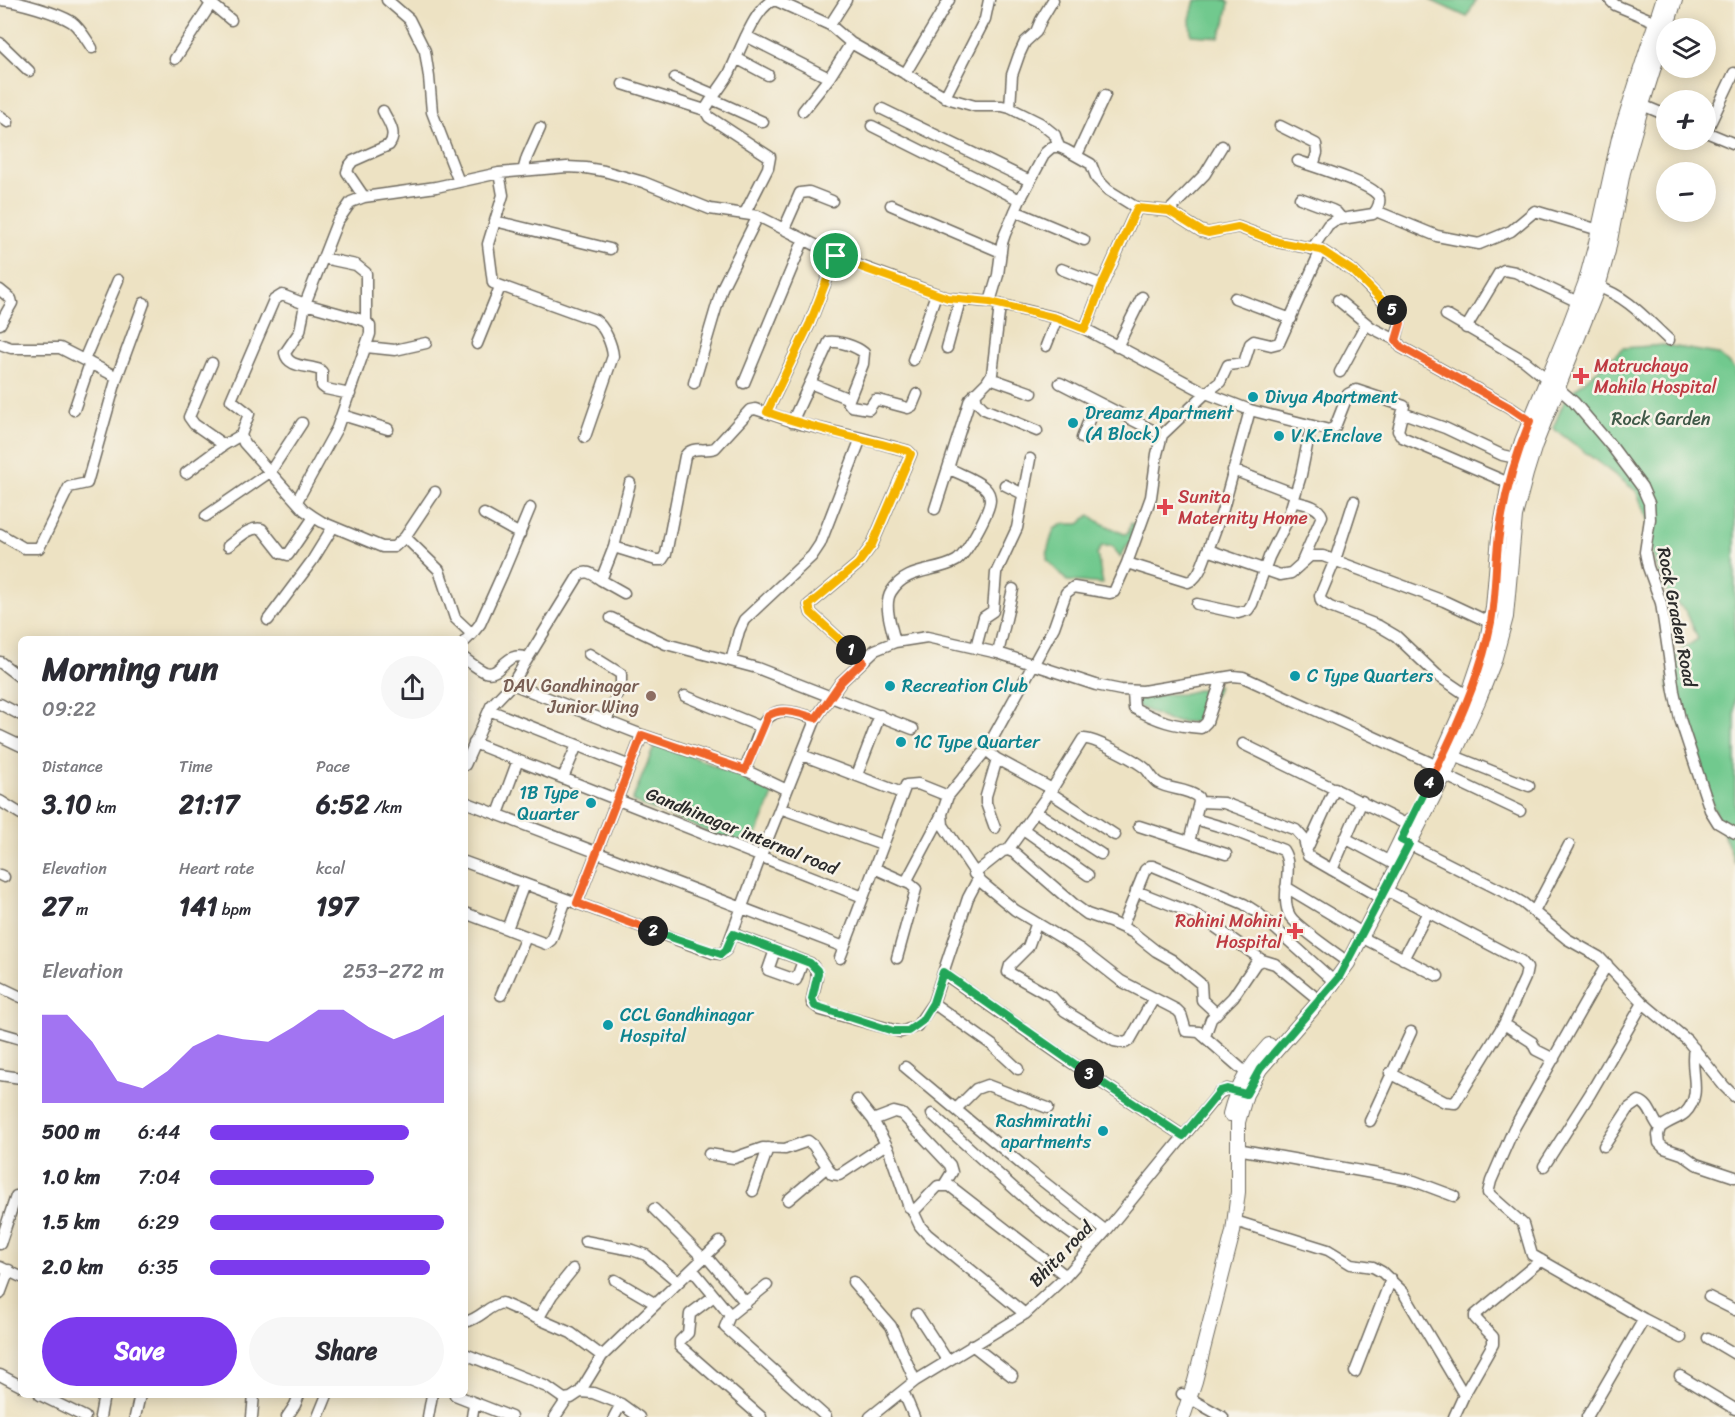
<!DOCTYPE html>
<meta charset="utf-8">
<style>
:root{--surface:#fff;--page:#f7f7f7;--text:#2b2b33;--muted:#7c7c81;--accent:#7c3aed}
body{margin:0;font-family:Sriracha,sans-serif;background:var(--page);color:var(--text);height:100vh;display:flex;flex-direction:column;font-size:22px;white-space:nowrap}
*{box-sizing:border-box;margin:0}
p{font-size:20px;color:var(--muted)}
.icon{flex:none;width:33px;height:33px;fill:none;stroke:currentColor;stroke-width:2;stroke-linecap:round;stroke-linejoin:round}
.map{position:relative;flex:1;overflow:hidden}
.panel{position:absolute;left:18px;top:636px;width:450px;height:762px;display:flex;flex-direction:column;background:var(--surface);border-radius:9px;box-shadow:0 3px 15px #0003}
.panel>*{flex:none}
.controls{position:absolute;left:1656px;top:18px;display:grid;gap:12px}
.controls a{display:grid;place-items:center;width:60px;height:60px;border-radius:50%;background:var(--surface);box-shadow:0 3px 15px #0003;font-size:30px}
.pin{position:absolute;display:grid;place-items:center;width:51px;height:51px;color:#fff;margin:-26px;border:3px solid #fff;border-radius:50%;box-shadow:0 2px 6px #0007}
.km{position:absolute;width:30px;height:30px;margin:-15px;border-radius:50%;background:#222;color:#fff;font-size:16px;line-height:30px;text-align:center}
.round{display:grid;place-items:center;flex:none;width:63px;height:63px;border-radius:32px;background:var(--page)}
.head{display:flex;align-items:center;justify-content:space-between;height:102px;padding:0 24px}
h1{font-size:33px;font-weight:700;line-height:45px}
.metrics{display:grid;grid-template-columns:repeat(3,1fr);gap:9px;height:102px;padding:6px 24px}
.metrics div{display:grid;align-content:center}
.metrics b{font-size:26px;font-weight:700}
.metrics small{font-size:16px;font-weight:400}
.metrics p{font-size:16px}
.chart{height:168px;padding:12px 24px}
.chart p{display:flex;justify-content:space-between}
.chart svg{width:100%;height:108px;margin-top:6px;fill:var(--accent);opacity:.7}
.button{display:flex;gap:12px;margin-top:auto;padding:12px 24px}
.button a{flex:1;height:69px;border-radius:36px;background:var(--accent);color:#fff;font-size:24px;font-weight:700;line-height:69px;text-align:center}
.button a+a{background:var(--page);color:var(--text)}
ul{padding:0 24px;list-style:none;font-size:20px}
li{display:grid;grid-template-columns:96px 72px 1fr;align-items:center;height:45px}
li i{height:15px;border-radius:8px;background:var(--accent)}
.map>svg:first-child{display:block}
.green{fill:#71c98e;stroke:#4e7a5c;stroke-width:1.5}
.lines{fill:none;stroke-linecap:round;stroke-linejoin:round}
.minor-casing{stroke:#6f6b60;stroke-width:13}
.major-casing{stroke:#6f6b60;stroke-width:16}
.minor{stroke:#fff;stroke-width:10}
.major{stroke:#fff;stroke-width:14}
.split-1-casing{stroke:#fff;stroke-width:12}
.split-2-casing{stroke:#fff;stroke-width:12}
.split-3-casing{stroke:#fff;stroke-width:12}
.split-4-casing{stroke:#fff;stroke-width:12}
.split-5-casing{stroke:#fff;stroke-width:12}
.split-6-casing{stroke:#fff;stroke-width:12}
.split-1{stroke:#f5b400;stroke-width:8}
.split-2{stroke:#f0652b;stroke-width:8}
.split-3{stroke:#22a559;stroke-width:8}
.split-4{stroke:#22a559;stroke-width:8}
.split-5{stroke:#f0652b;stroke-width:8}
.split-6{stroke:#f5b400;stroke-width:8}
.health-dot{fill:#e0444e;stroke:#f7f3e8;stroke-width:2}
.culture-dot{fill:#0f9aa8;stroke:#f7f3e8;stroke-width:2}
.education-dot{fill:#8d6e63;stroke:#f7f3e8;stroke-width:2}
.labels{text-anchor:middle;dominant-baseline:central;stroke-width:5;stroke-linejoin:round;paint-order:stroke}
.health-label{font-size:18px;fill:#be3a42;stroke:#f7f3e8;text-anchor:start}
.culture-label{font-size:18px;fill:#0d838f;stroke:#f7f3e8;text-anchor:start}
.park-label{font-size:18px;fill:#405a49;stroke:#f7f3e8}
.street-label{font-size:18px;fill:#2b2b2b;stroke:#f7f3e8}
.education-label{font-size:18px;fill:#785e54;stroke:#f7f3e8;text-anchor:end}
</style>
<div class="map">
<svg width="1735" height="1417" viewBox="0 0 1735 1417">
<rect width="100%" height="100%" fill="#f7f3e8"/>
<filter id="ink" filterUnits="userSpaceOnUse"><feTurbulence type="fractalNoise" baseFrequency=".0167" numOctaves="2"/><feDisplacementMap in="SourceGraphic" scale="12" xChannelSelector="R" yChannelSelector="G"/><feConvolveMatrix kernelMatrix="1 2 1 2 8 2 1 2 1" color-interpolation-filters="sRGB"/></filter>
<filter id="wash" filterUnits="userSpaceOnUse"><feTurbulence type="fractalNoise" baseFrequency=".008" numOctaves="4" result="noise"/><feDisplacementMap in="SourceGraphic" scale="24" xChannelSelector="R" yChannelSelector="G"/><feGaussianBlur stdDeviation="1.35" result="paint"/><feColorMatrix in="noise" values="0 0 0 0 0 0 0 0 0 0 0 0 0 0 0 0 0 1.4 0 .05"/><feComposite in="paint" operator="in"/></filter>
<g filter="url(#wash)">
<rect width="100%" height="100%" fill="#ede2c3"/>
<!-- green -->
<path class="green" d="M1195,0H1227L1229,3L1225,23L1219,37L1191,35L1190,19Z
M1430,0H1476L1467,17Z
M1664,345L1718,354L1735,369V864L1667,684L1675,654L1698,639L1686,611L1668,596L1652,554L1648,519L1636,491L1553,428L1566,397L1623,348Z
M1090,515L1099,522L1124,534L1128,533L1131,523L1140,527L1120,557L1112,546H1102L1097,554L1103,584L1067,581L1047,560L1048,548L1054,529L1063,524H1079Z
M1218,685L1205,723L1169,721L1137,706L1138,695L1181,694Z
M656,742L775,790L751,849L632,801Z"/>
</g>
<g filter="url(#ink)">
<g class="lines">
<!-- minor casing -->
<g class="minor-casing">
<path id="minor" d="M0,0C16,1 58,13 72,22C80,28 86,39 92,48
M207,0L231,20
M387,0L409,19L425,51L429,77L432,112L459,182
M1610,0L1615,5L1656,22
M830,25L846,0
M746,36L829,78
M0,43L29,71
M736,58L768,75
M175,59L211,4
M905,74L949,0
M675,78L715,95
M623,84L705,110
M945,97L985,19L989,0
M712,99L763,122
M1642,105L1666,115
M1010,108L1012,75L1019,55L1025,42L1036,32L1041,20L1053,0
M882,109L1030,181
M803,111L829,78L851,43
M0,116L8,122
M872,126L1020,200
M1280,126L1316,144L1317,153L1313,166
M1706,132L1734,73
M1706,132L1735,144
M1077,155L1105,95
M1298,161C1315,167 1366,182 1377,194C1382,200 1378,209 1373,214L1335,220L1328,225L1312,249
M523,171L527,157L540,128
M499,173L503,195L488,244L493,283L595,320C605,327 612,345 613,356L585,437
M364,197L347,172L349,166L353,161L389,145C398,133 388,122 383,111
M1300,198L1332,210L1336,212L1341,218
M891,205L1001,252
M1015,211L1084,240
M1169,211L1201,231L1208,233L1238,227L1278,242L1321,250L1353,271L1398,317L1400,323L1396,340L1401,347L1509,407L1530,421
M1376,211L1437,236L1479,244L1511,231L1535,211L1599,230
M745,213L768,168L770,157L709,117L705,110C712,97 722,86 729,74C738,56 754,9 772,1H777L830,25L851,43L950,99L975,106H1002L1010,108L1040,123L1055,135L1059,147
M495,221L610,249
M784,229L800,193L809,192L832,201
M323,258L356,265L366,273V321
M1061,269L1102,285
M1598,287C1627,296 1647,320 1669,340
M0,290L11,299L12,303L0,324
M1235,298L1291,319
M1338,300L1372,328L1396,340
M990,302L998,275L1002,243L1005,234L1020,200L1045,153L1052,147H1059L1066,150L1091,164L1097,179L1108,190L1137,208L1169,211L1205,174L1222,146
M1446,315L1525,361L1557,387L1574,402L1613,448L1642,487L1649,503L1650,519L1645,552L1648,567L1661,603L1674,691L1680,719L1710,810L1718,823L1735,833
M1466,328L1499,273L1504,270L1515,272L1578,302
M1085,329L1102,285L1137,208
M0,344L11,348H60L117,377L87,483L69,487L39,548H24L0,534
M477,344L500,287
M1046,346L1057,318
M366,347L395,350L426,343
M1117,347L1142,297
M947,348L960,300
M84,360L118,280
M913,360L936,294
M212,363L189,417L194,424L224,445
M1340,372L1366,324
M117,377L144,303
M990,378L1032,393
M694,383L722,288L758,216
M744,383L804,239
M810,383L849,399
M1060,383L1162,435
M975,393L977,402L984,409L1037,431
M74,410L90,363
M1250,410L1223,509L1208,550L1280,575L1291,573L1310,556H1323L1444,601L1491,623
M767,412L810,323L836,256
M1403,413L1445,428L1502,455L1516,458
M342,415L388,429
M792,422L829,342C839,341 856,346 864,353L863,364L848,402L851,406L869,409L875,400H878L908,408L912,406L917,394
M1082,438L1096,402
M1233,470L1295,494
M186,473L224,445L241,435
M1005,485L1023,494
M297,501L337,428L370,334V326L366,321L305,304L300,331L285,353C288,368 308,365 320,370L322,372V386L326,389L350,394
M1293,501C1303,504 1318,505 1322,516L1301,564
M1354,501L1335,560L1320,596L1321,601L1330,607L1379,626L1396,636L1437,675L1468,696
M935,509L970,399L987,382L992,374L1000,305
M484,514L520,534
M206,516L270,472L302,423
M405,537L435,492
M228,546C238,539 249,526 262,529L281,553L288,555L314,517
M614,547L630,483
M1208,550C1203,561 1200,578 1188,582L1127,563L1151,497L1157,454L1162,435L1206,393L1250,410L1329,430L1335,427L1348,394L1356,390L1404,406L1398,431L1402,437L1509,483
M1127,563L1114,592L1110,593L1074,587L1066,593L1054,627L986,750L948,796L942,814L943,825L981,882L1015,910L1080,949L1121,981L1177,1010L1181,1014L1186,1031L1199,1032L1246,1073
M601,580L624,593
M1197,604L1238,613L1248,610L1252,604L1269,557L1287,521L1301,475L1311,426
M611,618L666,644L757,668L913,729
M268,620L312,561L333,527
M472,634L480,624L502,575L530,508
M465,641L472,634L455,618L439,570L405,537L394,547H382L322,522L314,517L304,510L244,443L241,435L249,414L231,400L274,300L282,295L305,304L337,222L351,202L364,197L436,187L499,173L567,167L586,168L604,171L643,182L710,209L758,216L847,261L948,298L990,302L1057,318L1085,329L1206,393L1220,382L1228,365L1244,363L1250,344L1254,341L1271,345L1279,343L1321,250
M895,642C892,628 883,605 891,592C906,567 935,573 956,561C966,555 990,511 990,500C990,496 988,491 985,488C976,479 959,474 948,468
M976,647L984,617L993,611L996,573L1017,528L1030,459
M998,653L1013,589
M589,654L621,674V685L606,721
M465,659C471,663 478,669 485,672C501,678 505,649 527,658
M731,661L739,631L744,620L812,556L820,544L861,438
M0,662L21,678
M1133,691L1134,708C1158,721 1174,726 1201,728L1207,722L1222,678
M685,696L761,727L745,770
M0,704L21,715
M489,710L630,766
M761,727C776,702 792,713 816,718
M0,736L21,746
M474,743L863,897
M1243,744L1408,825
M986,750L997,759L1052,789L1083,739C1093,737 1137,761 1146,769C1150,773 1152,779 1158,783C1170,790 1186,788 1198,797L1199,802L1189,842
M802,755L902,793
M1454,756L1529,786
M465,765L491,706L512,684
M857,775L880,715
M1444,775L1520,811
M563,778L577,745
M787,790L745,770L642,735L512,684L579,575C588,569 593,575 601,580L614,547L656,560H662L666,554L685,456C693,445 703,452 715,448L750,410L755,409L801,424L861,438L908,451L911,454L872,545L858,564L809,605L811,613L863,661
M1049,792L1115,835
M0,801L21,814
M465,802L844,947
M1199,802L1224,803L1296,830L1304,839L1308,856L1374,894
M780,808L882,845
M1035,811L1101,854
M498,814L518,760
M1195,819L1229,829L1283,850C1295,868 1279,897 1290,916C1295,925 1331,950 1342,958
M1139,826L1226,854
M995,828L986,803V796L997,759
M1023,829L1088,875
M1345,838L1390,862
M1403,841L1506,893L1523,903L1567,939L1599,957L1643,1003L1687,1040L1724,1086L1735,1097
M1008,850L1052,789
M1306,851L1335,788
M465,862L713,953L721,954L726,950L760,858L816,718L841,682L875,650L895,642L927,637L998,653L1096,685L1121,690L1143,691L1233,676L1243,677L1444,769
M874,868L910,884L916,889L897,958
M1332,870L1362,801
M974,874L1003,851L1008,850L1015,853L1076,906L1087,914L1110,922L1132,932L1156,951L1172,960L1201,984L1202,1000L1216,1013
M0,875L4,877
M978,879L968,898L943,973L1060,1055L1183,1136
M906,882L941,816
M1286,887L1356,929
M1386,890L1521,961L1527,968L1525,978L1504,1024L1455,1103L1445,1102L1390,1073
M1136,891L1192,913L1208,922L1262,960
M577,903L642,735
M1534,912L1569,845
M465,913L546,944L551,940L566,900
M1036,925L1028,947L1010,965L1008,972L1052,997L1065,1011L1114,1041L1125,1043L1130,1040L1154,998
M1122,927L1145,870L1150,866H1153L1244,904L1258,913L1329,977
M507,929L524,884
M733,934L810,963C824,975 812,987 812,1003L821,1010L901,1032L917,1026L933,1003
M1361,937L1438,976
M775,950L768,970L796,980L803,961
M840,958L906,785L918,784L948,796
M1403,959L1428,912
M1607,964L1514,1128L1491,1181L1488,1193L1523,1224L1532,1255L1644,1319L1681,1338
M943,973L933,1003L992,1045L1018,1069
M0,987L21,997
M501,995L526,937
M1504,1024L1532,1042L1536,1050L1554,1059
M0,1033L21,1039
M1205,1036L1211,1019L1233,997L1256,963L1262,960L1275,964L1314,996
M1694,1048C1689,1071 1704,1094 1685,1113C1678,1119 1668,1121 1660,1128L1658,1135L1659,1143L1664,1148L1682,1154L1696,1164L1735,1177
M905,1067L1021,1164L1106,1231
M0,1075L21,1078
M857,1100L873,1120L889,1150L909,1207L915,1210L938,1186H950L1066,1276
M956,1109L976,1089L987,1085L1048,1108
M932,1114L1037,1209L1091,1248
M873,1120L894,1112L902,1114L950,1165L952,1172L944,1185
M1370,1121L1411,1032
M1604,1146L1629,1108L1639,1101C1650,1104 1652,1119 1660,1128
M1237,1149L1389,1176L1414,1181L1454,1196
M709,1154L734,1158L763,1148L785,1149L808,1141L813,1145L832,1174L839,1175L886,1144
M1544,1166L1590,1094L1643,1003
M753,1191L768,1148
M788,1200L827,1167
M654,1209L703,1258
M912,1209L920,1226L927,1234L1025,1314
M1235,1221L1328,1250L1351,1264L1373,1267L1382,1272L1403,1292L1464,1395
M585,1241L632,1250L646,1255L678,1282
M0,1244L16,1196
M706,1256L746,1303
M0,1267L21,1277
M692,1269L730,1315
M615,1280L656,1304
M853,1282L891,1326L915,1381
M767,1285L730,1315L725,1327L826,1417
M0,1294L9,1270
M714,1296L690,1314L688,1333L680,1341V1346L761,1417
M1709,1297L1735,1310
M917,1314L947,1360
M538,1319L552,1295L573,1269
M465,1322C482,1318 487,1306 502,1303L571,1333L602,1356
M1708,1338L1735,1354
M972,1345L1012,1376
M465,1354L547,1387L564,1399L571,1398L580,1392L593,1393L621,1404L639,1417
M1355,1372L1391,1279
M0,1375L21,1386
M1680,1376L1735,1409
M903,1391L914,1417
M580,1392L602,1356L720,1242
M1182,1394L1223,1417
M40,1395L85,1417
M455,1395L511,1417
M100,1417L104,1395
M135,1417L140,1395
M252,1417L254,1395
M287,1417L295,1405L299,1395
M318,1417L327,1395
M428,1417L432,1395
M472,1417L474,1404
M555,1417L567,1399
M614,1417L621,1404
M870,1417L915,1381L1025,1314L1066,1276L1106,1231L1219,1093L1227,1089L1242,1093
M1454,1417L1464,1395L1493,1344V1337L1475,1318V1315L1541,1260
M1587,1417L1644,1319"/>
</g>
<!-- major casing -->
<g class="major-casing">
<path id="major" d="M1431,780L1468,696L1487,640L1493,608L1499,537L1509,483L1522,441L1568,329L1585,284L1595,247L1619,138L1663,0
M1391,860L1410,821
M1230,1114C1237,1086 1250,1066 1269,1045
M1183,1417L1195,1381L1233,1232L1238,1192V1122L1246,1094L1260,1069L1323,997L1348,963L1447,770L1479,699L1494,661L1506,617L1515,516L1526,474L1535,445L1598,287L1608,251L1623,172L1642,105L1675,0"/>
</g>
<!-- minor -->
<use href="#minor" class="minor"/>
<!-- major -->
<use href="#major" class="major"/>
</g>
</g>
<g class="lines" filter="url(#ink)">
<!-- split-1 casing -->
<g class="split-1-casing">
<path id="split-1" d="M836,256L810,323L767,412C813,429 861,438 908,451L911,454L872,545L858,564L809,605L811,613L851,650"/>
</g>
<!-- split-2 casing -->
<g class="split-2-casing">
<path id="split-2" d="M653,931L577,903L642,735L745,770L768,716C782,706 800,714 816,718L841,682L863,661L851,650"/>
</g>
<!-- split-3 casing -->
<g class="split-3-casing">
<path id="split-3" d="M653,931L721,954L726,950L733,934L810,963L817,970L818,973L812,999L815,1006L893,1031H908L922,1021L933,1003L943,972L1089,1074"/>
</g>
<!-- split-4 casing -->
<g class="split-4-casing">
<path id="split-4" d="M1089,1074L1183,1136L1220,1091L1227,1089L1246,1094L1260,1069L1339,977L1409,844L1401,840L1429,783"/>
</g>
<!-- split-5 casing -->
<g class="split-5-casing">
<path id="split-5" d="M1392,310L1401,323L1396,340L1401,347L1509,407L1530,421C1515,458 1504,495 1499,535C1495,564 1496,593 1491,622C1481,676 1454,735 1429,783"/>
</g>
<!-- split-6 casing -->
<g class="split-6-casing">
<path id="split-6" d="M836,256L863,268L948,298L990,302L1056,318L1085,329L1102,285L1137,208L1169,211L1201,231L1208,233L1238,227L1278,242L1321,250L1353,271L1392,310"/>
</g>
<!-- split-1 -->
<use href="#split-1" class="split-1"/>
<!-- split-2 -->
<use href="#split-2" class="split-2"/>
<!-- split-3 -->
<use href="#split-3" class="split-3"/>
<!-- split-4 -->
<use href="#split-4" class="split-4"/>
<!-- split-5 -->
<use href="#split-5" class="split-5"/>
<!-- split-6 -->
<use href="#split-6" class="split-6"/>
</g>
<!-- markers -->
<g class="health-dot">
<path d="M1578 367h6v6h6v6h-6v6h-6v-6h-6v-6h6z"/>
<path d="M1162 498h6v6h6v6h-6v6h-6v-6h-6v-6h6z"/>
<path d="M1292 922h6v6h6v6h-6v6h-6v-6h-6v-6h6z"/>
</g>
<g class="culture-dot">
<circle cx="1253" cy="397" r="6"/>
<circle cx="1073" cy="423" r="6"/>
<circle cx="1279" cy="436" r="6"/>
<circle cx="1295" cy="676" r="6"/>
<circle cx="890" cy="686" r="6"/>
<circle cx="901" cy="742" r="6"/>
<circle cx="591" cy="803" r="6"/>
<circle cx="608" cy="1025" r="6"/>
<circle cx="1103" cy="1131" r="6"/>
</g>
<circle class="education-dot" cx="651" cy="696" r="6"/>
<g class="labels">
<!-- health labels -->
<g class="health-label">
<text x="1594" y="366">Matruchaya<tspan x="1594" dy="21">Mahila Hospital</tspan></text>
<text x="1178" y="497">Sunita<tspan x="1178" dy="21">Maternity Home</tspan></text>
<text x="1282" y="921" text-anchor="end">Rohini Mohini<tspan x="1282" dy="21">Hospital</tspan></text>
</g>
<!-- culture labels -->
<g class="culture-label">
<text x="1265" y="397">Divya Apartment</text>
<text x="1085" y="413">Dreamz Apartment<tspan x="1085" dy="21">(A Block)</tspan></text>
<text x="1291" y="436">V.K.Enclave</text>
<text x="1307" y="676">C Type Quarters</text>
<text x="902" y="686">Recreation Club</text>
<text x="913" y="742">1C Type Quarter</text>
<text x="579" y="793" text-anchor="end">1B Type<tspan x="579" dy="21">Quarter</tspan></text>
<text x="620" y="1015">CCL Gandhinagar<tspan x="620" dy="21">Hospital</tspan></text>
<text x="1091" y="1121" text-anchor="end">Rashmirathi<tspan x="1091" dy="21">apartments</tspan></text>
</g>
<!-- park labels -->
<g class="park-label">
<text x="1661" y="419">Rock Garden</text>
</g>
<!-- street labels -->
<g class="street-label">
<text transform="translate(1677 617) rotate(79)">Rock Graden Road</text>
<text transform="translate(742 831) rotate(22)">Gandhinagar internal road</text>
<text transform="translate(1061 1254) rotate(-46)">Bhita road</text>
</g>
<!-- education labels -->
<g class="education-label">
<text x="639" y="686">DAV Gandhinagar<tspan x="639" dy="21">Junior Wing</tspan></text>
</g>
</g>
</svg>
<div class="controls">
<a><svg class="icon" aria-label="layers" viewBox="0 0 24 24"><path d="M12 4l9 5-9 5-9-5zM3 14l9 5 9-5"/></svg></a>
<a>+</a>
<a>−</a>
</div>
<div class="pin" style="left:836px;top:256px;background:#1e9e55"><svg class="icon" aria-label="arrive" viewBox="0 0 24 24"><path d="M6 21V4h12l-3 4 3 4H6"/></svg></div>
<b class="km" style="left:851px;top:650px">1</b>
<b class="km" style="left:653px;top:931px">2</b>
<b class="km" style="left:1089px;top:1074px">3</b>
<b class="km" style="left:1429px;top:783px">4</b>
<b class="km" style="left:1392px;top:310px">5</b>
<section class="panel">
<div class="head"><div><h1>Morning run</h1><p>09:22</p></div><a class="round"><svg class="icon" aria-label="share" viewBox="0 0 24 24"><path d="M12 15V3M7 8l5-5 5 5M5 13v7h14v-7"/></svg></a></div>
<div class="metrics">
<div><p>Distance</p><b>3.10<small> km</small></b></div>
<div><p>Time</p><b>21:17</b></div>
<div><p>Pace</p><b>6:52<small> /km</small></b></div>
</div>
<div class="metrics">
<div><p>Elevation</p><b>27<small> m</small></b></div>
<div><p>Heart rate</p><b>141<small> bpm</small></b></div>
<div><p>kcal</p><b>197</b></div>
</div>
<div class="chart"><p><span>Elevation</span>253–272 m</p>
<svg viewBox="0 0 160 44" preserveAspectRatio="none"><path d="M0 44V8L10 8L20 19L30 35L40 38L50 31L60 21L70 16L80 18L90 19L100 13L110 6L120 6L130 13L140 18L150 14L160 8V44z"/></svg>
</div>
<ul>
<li><b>500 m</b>6:44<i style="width:85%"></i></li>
<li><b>1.0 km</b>7:04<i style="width:70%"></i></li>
<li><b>1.5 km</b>6:29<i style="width:100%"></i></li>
<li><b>2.0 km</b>6:35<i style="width:94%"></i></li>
</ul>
<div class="button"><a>Save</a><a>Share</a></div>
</section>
</div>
